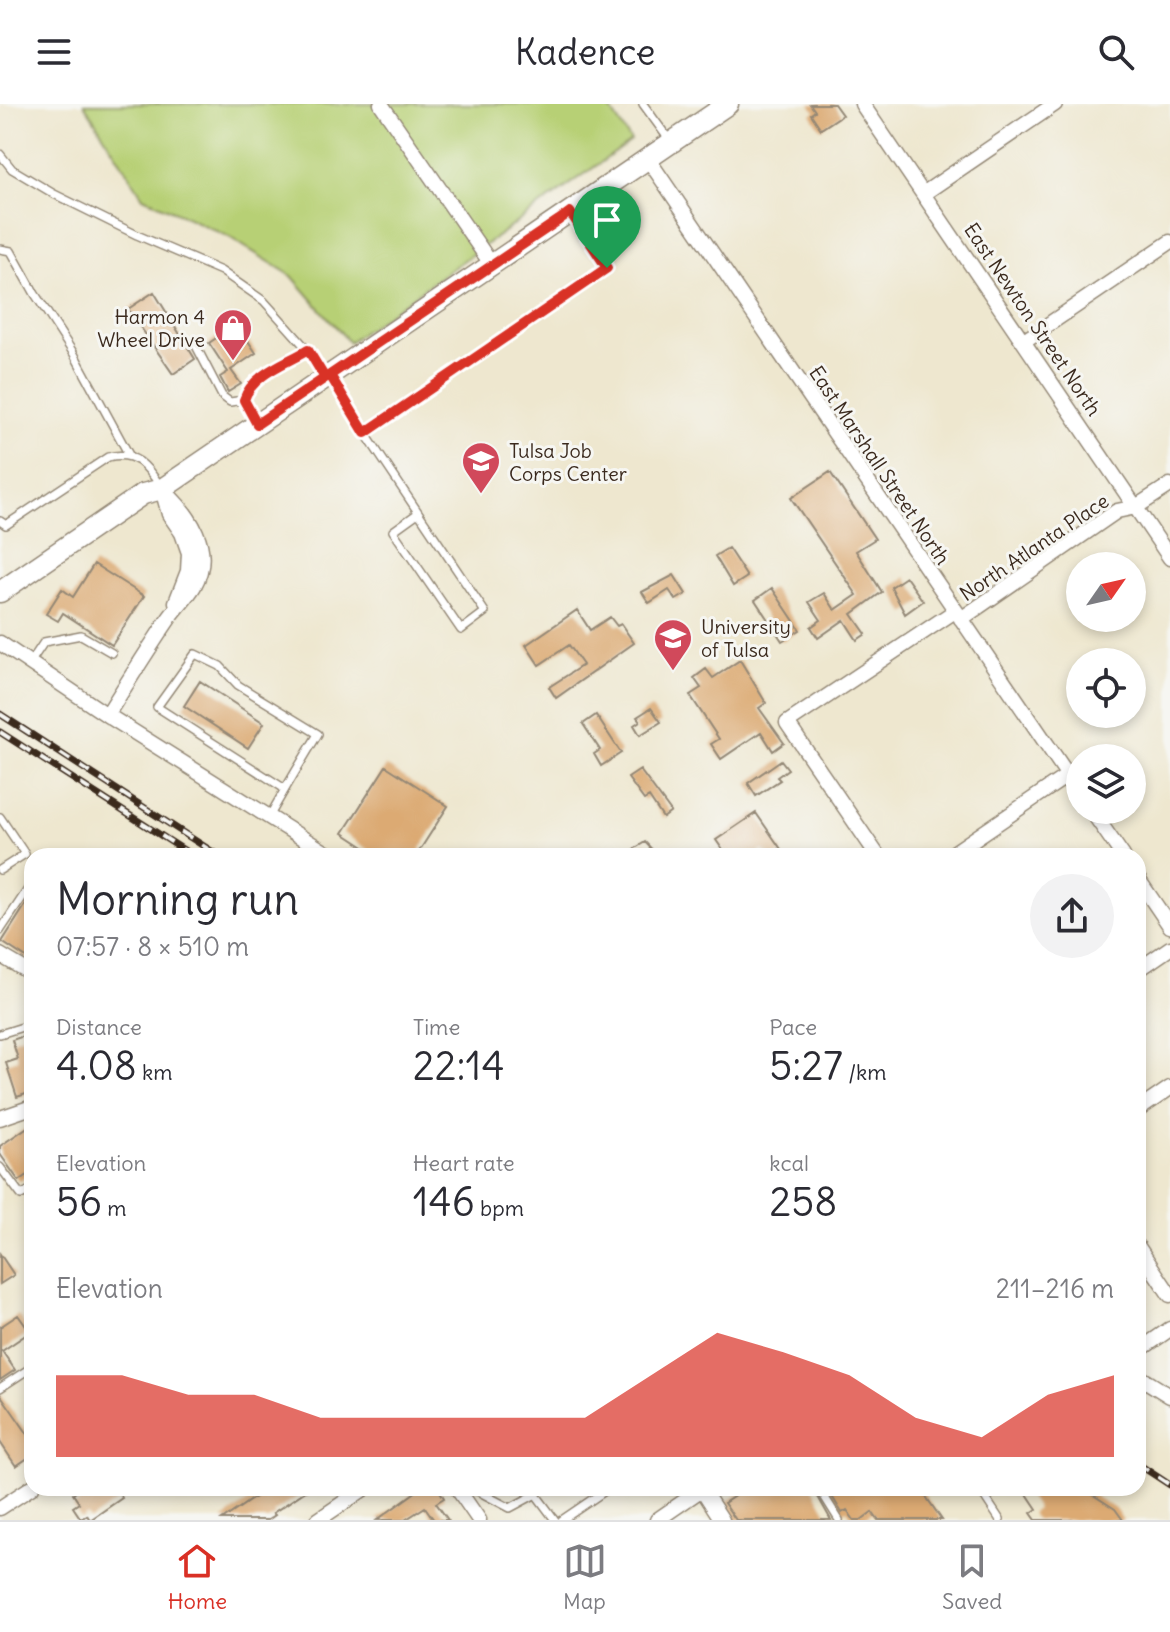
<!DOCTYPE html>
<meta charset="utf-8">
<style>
:root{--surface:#fff;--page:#f2f2f3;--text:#2b2b33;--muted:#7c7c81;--line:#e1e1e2;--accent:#d93025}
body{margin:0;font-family:Delius,sans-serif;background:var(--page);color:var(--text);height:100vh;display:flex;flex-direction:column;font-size:30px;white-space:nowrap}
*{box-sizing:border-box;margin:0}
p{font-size:26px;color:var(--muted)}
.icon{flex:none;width:44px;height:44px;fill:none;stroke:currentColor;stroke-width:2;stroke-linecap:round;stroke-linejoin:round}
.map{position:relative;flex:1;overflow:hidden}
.drawer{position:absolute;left:24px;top:744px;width:1122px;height:648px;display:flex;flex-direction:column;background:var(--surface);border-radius:24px;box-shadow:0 4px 12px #0003}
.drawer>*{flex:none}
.needle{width:52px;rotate:56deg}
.fabs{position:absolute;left:1066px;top:448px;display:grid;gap:16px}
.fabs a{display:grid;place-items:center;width:80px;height:80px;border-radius:50%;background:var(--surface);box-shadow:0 4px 12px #0003;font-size:40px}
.pin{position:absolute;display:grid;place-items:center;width:68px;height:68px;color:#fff;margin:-82px -34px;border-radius:50% 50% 50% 0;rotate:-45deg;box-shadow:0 0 8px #0007}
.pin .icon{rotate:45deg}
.round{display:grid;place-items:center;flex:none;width:84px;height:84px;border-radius:42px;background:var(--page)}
.overview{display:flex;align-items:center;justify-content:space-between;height:136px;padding:0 32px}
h1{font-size:44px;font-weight:600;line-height:60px}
.figures{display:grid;grid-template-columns:repeat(3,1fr);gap:12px;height:136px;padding:8px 32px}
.figures div{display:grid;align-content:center}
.figures b{font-size:40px;font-weight:600}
.figures small{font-size:22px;font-weight:400}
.figures p{font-size:22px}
.chart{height:224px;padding:16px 32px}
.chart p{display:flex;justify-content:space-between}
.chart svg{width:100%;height:144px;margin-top:8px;fill:var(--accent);opacity:.7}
header{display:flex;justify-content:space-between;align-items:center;height:104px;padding:0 32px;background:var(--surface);font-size:36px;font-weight:600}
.menu{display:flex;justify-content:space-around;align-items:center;height:112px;border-top:2px solid var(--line);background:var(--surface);font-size:22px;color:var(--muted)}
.menu a{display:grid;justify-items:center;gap:4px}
.menu .active{color:var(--accent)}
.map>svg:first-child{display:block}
.green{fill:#b7d075;stroke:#797d4a;stroke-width:2}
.building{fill:#dcaa73}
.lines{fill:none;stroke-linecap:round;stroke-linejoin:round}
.lane-casing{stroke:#948876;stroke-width:10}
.street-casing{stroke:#948876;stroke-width:17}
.secondary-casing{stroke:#948876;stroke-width:23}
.lane{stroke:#fff;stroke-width:7}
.street{stroke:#fff;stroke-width:14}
.secondary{stroke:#fff;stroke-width:20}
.rail-casing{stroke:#3b2a1e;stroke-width:7}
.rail{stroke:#f6f6f2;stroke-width:4;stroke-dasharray:12;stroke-linecap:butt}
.route-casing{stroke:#fff;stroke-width:16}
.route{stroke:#d93025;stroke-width:10}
.labels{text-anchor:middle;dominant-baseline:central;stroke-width:6;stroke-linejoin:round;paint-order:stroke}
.poi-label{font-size:20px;fill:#3b2a1e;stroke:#f6f6f2;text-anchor:start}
.street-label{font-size:20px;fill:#3b2a1e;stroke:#f6f6f2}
</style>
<header><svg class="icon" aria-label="menu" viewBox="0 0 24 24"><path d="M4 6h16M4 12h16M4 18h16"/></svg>Kadence<svg class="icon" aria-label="search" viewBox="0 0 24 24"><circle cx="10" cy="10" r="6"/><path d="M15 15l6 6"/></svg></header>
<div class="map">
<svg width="1170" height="1416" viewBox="0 0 1170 1416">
<rect width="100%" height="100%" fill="#f6f6f2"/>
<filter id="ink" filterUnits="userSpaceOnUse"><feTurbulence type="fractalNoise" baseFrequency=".0125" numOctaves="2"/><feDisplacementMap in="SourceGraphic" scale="16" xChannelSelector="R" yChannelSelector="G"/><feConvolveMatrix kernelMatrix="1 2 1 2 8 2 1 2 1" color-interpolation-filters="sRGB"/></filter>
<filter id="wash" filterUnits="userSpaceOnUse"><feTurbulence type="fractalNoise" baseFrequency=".006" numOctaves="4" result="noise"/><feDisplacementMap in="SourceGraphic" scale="32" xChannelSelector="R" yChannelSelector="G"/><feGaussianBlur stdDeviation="1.8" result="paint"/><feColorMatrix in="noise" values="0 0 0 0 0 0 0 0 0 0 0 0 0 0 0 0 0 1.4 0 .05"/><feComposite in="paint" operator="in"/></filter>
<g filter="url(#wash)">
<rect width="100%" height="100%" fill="#eee7cf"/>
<!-- green -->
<path class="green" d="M84,0H607L631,37L349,238L292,172L229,133L143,93Z"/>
<g id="blocks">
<!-- building -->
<path class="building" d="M810,0H834L842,11L821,25L811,10L815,7Z
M154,188L195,255L173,270L128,205Z
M237,220L256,249L231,266L241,280L228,288L220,273L228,268L209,239Z
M830,368L875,435L856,447L882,488L852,510L866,530L857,536L844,516L818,534L811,523L821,516L809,498L824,489L835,506L857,491L791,394Z
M728,444L747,473L733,482L715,452Z
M94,460L144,492L112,541L63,509L58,517L46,510L62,485L73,493Z
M674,471L686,490L676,496L669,486L649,499L642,488Z
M906,473L923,497L905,510L891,483Z
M772,484L800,526L782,537L755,496Z
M577,506L590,526L610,513L617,522L621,520L634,539L556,594L549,583L583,561L569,541L539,561L526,541Z
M740,556L766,599L759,604L784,639L773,647L761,628L721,655L711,640L719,635L690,591L701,584L694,574L706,565L713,574Z
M200,577L264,619L248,644L184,602Z
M651,604L661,618L640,631L634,621L640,617L637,613Z
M596,611L621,649L601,662L594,650L600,646L583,620Z
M781,656L788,665L777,673L780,676L756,692L748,679Z
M386,662L448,702L416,752H378L343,729Z
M640,666L671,708L663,714L649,693L644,696L628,674Z
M756,709L783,748L777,752H770L763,746L755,752H727L716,736Z
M645,738L658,752H623Z
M32,791V849L28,855L2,838Z
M32,929V988L17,993L6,959L18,955L12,936Z
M32,1020V1068L19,1077L0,1050V1042Z
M0,1150L14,1171L0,1180Z
M18,1211L30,1228L2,1247L15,1266L0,1276V1223Z
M0,1290L32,1336V1351L16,1362L0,1338Z
M82,1384H115L122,1394L90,1416L87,1411L81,1415L73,1403L79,1399L73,1390Z
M268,1384H310L273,1409L275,1411L268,1416H222Z
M421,1384H438L444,1394L436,1399L448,1416H434L425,1403L405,1416H377Z
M747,1384H813L831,1416H736L724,1399Z
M827,1384H920L942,1416H878L872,1408L861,1416H854L847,1406L842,1409Z
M1023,1384H1082L1115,1405L1123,1416H1036L1031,1409L1037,1405Z"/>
</g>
</g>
<g filter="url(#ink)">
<use href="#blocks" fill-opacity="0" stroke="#948876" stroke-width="2"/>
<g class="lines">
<!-- lane casing -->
<g class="lane-casing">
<path id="lane" d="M643,0L670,37
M0,50L12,65L54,90L137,131L221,167L264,197L308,246L324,272
M0,145L11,147L35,190L74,250L129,351
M195,240L222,292L230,298L244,296
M331,273L365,329L607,164L571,110
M256,319L244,296C252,271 287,259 308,246
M365,329L485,508L461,526L393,427L418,409
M0,417L6,421L108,353C135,346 147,362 161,383
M30,559L44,538L81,531L112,549
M0,713L25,750L0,766
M269,713C285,685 301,658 318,630L238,581L220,562L195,550L157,603L285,685
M50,752L51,750
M0,827L32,779
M0,930L32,920
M0,1063L21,1091L32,1085
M0,1284L32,1263
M472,1384L510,1404L536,1390
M531,1384L555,1416
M819,1384L839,1416
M979,1384L1000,1416
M562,1416L609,1384"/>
</g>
<!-- street casing -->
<g class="street-casing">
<path id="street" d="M381,0L492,161
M862,0L1170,454
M648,55L1080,689
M923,90L1055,0
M1024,237L1170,138
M162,385L169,410L182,429L189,449L188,467L176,498
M961,515L1117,407L1136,403L1170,381
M0,539L107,611L331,752
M107,611C127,579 147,547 168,516C176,504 187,494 194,482C215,445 189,409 162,385
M1091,706L1123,752
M878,752L787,619L955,507
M949,752L1068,671
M1138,775L1170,822
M0,851L32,870
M1138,866L1170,844
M1138,1006L1170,984
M0,1014L32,1003
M1138,1143L1170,1191
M1138,1247L1170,1225
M1138,1272L1170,1292
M457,1384L479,1416
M0,1404L32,1383
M318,1416L365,1384
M657,1416L702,1385L722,1416"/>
</g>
<!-- secondary casing -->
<g class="secondary-casing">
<path id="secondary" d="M0,488L143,390L162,385L728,0"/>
</g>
<!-- lane -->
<use href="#lane" class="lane"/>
<!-- street -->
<use href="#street" class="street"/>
<!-- secondary -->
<use href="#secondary" class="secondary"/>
<!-- rail casing -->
<g class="rail-casing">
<path id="rail" d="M0,610L219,752
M0,628L193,752
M1138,1360L1170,1381"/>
</g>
<!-- rail -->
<use href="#rail" class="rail"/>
</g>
</g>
<g class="lines" filter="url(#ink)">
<!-- route casing -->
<g class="route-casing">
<path id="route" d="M607,164L570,108L559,116L330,271L325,274L257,320L244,296C252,270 287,259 308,246L325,274L330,271L365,329L607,164"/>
</g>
<!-- route -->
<use href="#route" class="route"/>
</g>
<!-- icons -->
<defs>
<g id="shop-pin" transform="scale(2)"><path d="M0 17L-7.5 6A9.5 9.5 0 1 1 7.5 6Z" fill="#d1495b" stroke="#f6f6f2"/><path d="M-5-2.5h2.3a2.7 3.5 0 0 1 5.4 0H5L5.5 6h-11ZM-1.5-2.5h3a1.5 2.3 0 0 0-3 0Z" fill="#fff"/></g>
<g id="university-pin" transform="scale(2)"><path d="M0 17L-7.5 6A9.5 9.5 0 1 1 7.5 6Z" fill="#d1495b" stroke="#f6f6f2"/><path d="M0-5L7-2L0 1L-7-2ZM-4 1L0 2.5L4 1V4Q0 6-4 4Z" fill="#fff"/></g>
</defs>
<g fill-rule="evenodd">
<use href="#shop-pin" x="233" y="224"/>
<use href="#university-pin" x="481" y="357"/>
<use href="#university-pin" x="673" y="534"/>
</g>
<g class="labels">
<!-- poi labels -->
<g class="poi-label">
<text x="205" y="212" text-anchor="end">Harmon 4<tspan x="205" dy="23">Wheel Drive</tspan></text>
<text x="509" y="346">Tulsa Job<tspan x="509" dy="23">Corps Center</tspan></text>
<text x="701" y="522">University<tspan x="701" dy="23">of Tulsa</tspan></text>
</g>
<!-- street labels -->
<g class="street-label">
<text transform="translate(1033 215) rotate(56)">East Newton Street North</text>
<text transform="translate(880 361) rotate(56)">East Marshall Street North</text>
<text transform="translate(1034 443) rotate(-34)">North Atlanta Place</text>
</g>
</g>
</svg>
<div class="fabs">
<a><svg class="needle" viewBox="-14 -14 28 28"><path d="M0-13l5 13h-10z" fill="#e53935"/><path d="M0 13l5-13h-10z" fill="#7c7c81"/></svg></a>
<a><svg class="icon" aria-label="locate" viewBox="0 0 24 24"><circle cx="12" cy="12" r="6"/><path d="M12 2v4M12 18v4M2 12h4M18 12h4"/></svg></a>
<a><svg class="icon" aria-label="layers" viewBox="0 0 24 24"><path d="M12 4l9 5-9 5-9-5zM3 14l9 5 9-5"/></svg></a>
</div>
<div class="pin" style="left:607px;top:164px;background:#1e9e55"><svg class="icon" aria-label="arrive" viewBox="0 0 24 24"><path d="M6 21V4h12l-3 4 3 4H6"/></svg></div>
<section class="drawer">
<div class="overview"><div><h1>Morning run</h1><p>07:57 · 8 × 510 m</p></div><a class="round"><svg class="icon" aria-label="share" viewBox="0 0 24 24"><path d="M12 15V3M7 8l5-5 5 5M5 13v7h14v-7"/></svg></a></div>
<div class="figures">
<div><p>Distance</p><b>4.08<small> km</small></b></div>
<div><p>Time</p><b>22:14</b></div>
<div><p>Pace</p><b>5:27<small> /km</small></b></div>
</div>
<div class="figures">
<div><p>Elevation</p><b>56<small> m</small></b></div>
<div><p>Heart rate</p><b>146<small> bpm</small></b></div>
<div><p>kcal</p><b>258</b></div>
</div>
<div class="chart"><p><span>Elevation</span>211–216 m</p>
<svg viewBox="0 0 160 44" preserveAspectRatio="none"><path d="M0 44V19L10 19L20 25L30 25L40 32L50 32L60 32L70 32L80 32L90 19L100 6L110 12L120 19L130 32L140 38L150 25L160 19V44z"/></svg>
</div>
</section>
</div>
<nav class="menu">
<a class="active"><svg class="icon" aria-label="home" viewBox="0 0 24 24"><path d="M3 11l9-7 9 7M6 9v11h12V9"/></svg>Home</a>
<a><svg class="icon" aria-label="map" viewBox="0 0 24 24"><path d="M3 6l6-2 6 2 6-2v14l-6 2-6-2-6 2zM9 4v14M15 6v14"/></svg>Map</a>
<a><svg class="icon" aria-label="saved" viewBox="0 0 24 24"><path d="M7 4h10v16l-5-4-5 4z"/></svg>Saved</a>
</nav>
